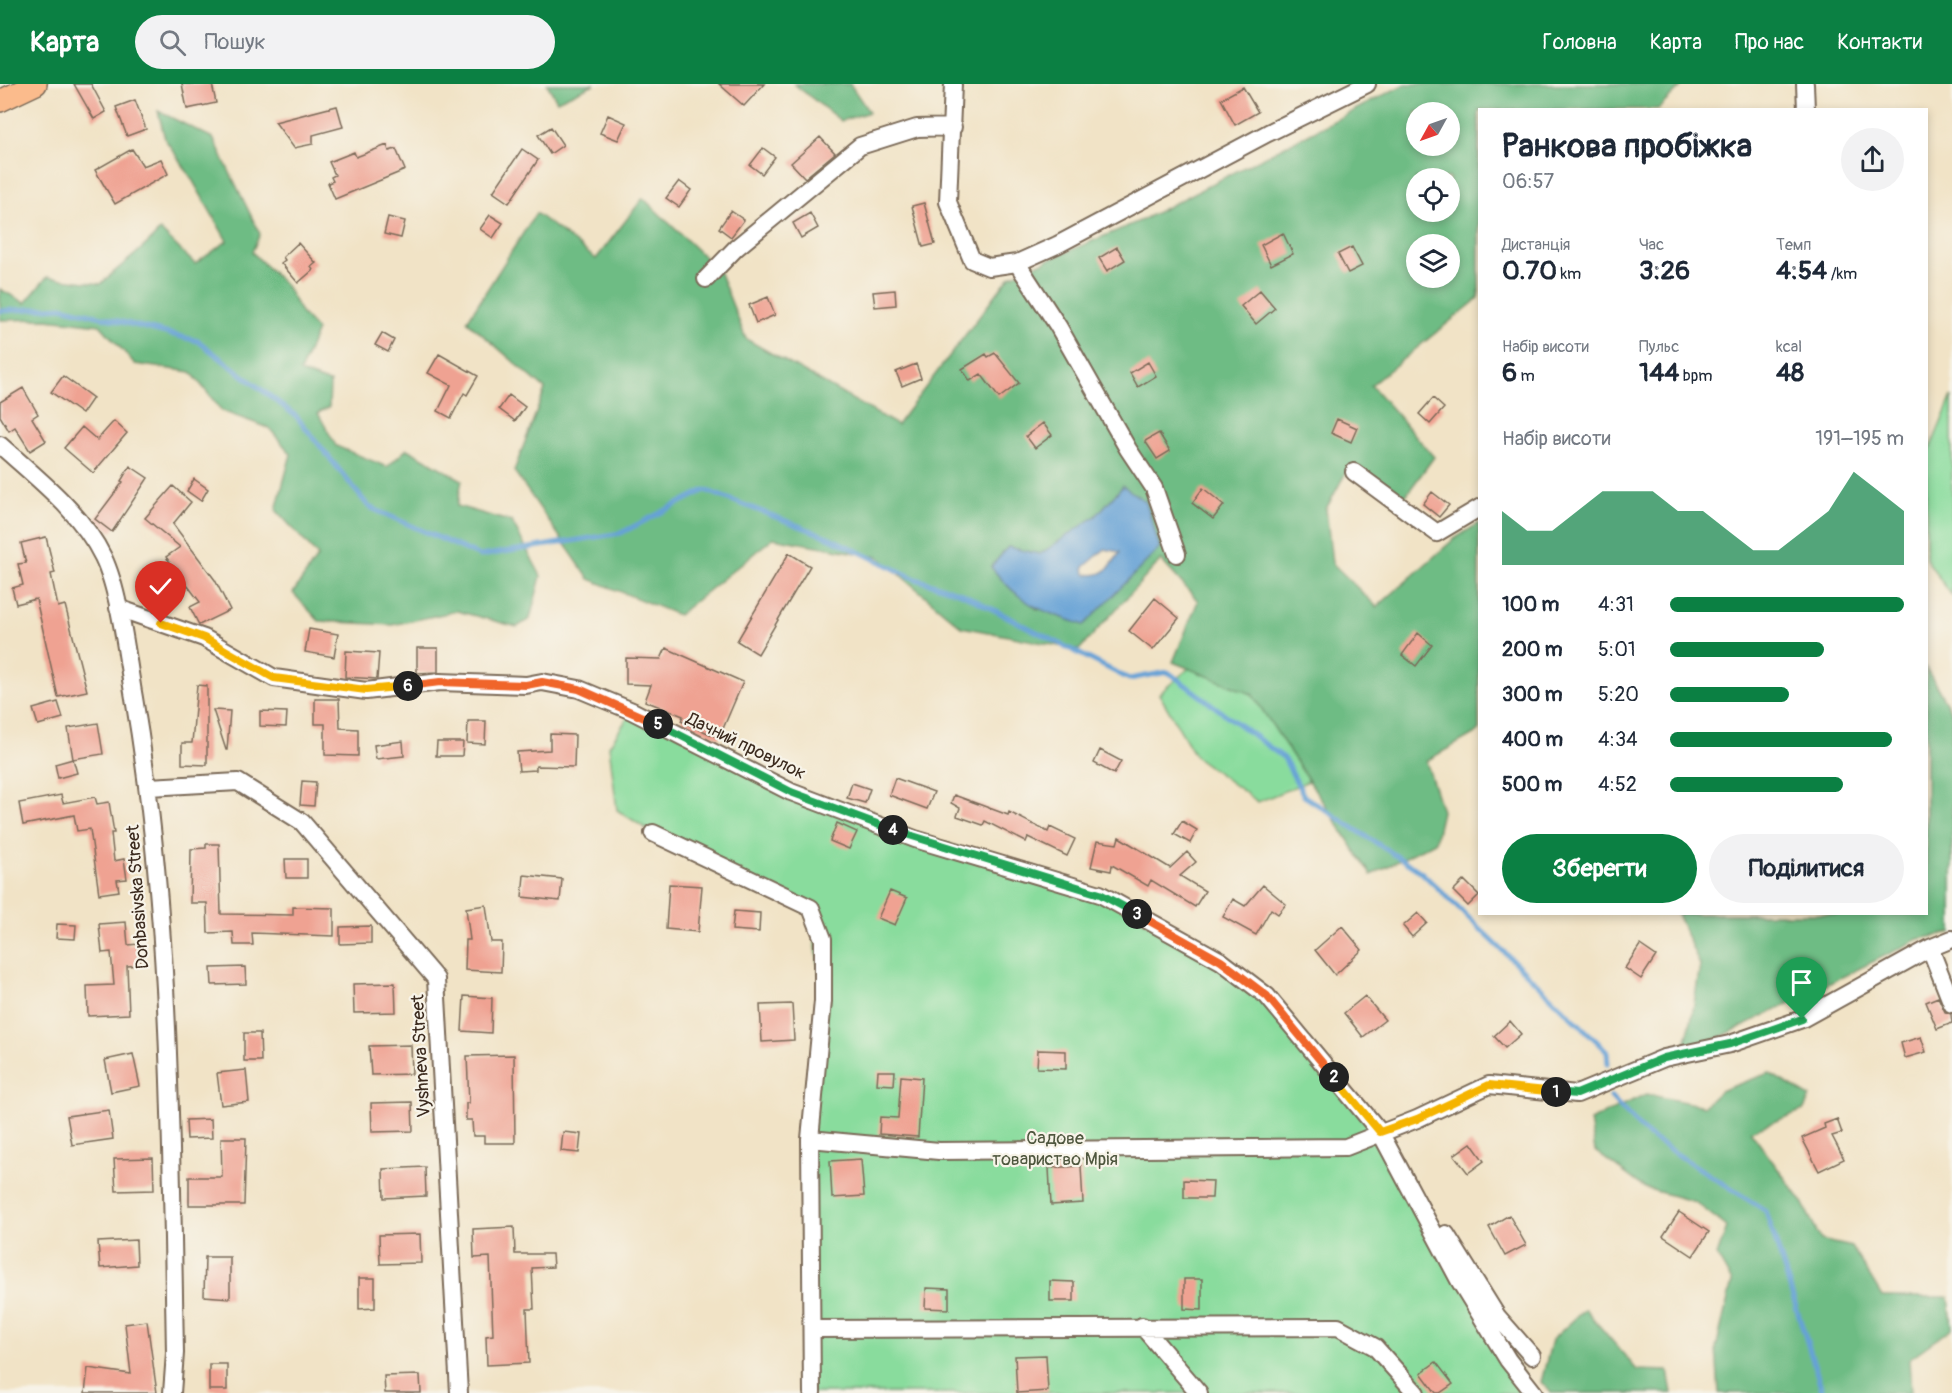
<!DOCTYPE html>
<html lang="uk">
<meta charset="utf-8">
<style>
:root{--surface:#fff;--page:#f2f2f3;--text:#1f2937;--muted:#747a83;--accent:#0b8043}
body{margin:0;font-family:Pangolin,sans-serif;background:var(--page);color:var(--text);height:100vh;display:flex;flex-direction:column;font-size:22px;white-space:nowrap}
*{box-sizing:border-box;margin:0}
p{font-size:20px;color:var(--muted)}
.icon{flex:none;width:33px;height:33px;fill:none;stroke:currentColor;stroke-width:2;stroke-linecap:round;stroke-linejoin:round}
.map{position:relative;flex:1;overflow:hidden}
.drawer{position:absolute;left:1478px;top:24px;width:450px;height:807px;display:flex;flex-direction:column;background:var(--surface);border-radius:0px;box-shadow:0 3px 9px #0003}
.drawer>*{flex:none}
.needle{width:39px;rotate:230deg}
.buttons{position:absolute;left:1406px;top:18px;display:grid;gap:12px}
.buttons a{display:grid;place-items:center;width:54px;height:54px;border-radius:50%;background:var(--surface);box-shadow:0 3px 9px #0003;font-size:30px}
.pin{position:absolute;display:grid;place-items:center;width:51px;height:51px;color:#fff;margin:-62px -26px;border-radius:50% 50% 50% 0;rotate:-45deg;box-shadow:0 0 6px #0007}
.pin .icon{rotate:45deg}
.km{position:absolute;width:30px;height:30px;margin:-15px;border-radius:50%;background:#222;color:#fff;font-size:16px;line-height:30px;text-align:center}
.round{display:grid;place-items:center;flex:none;width:63px;height:63px;border-radius:32px;background:var(--page)}
.head{display:flex;align-items:center;justify-content:space-between;height:102px;padding:0 24px}
h1{font-size:33px;font-weight:700;line-height:45px}
.figures{display:grid;grid-template-columns:repeat(3,1fr);gap:9px;height:102px;padding:6px 24px}
.figures div{display:grid;align-content:center}
.figures b{font-size:26px;font-weight:700}
.figures small{font-size:16px;font-weight:400}
.figures p{font-size:16px}
.chart{height:168px;padding:12px 24px}
.chart p{display:flex;justify-content:space-between}
.chart svg{width:100%;height:108px;margin-top:6px;fill:var(--accent);opacity:.7}
.action{display:flex;gap:12px;margin-top:auto;padding:12px 24px}
.action a{flex:1;height:69px;border-radius:36px;background:var(--accent);color:#fff;font-size:24px;font-weight:700;line-height:69px;text-align:center}
.action a+a{background:var(--page);color:var(--text)}
ul{padding:0 24px;list-style:none;font-size:20px}
li{display:grid;grid-template-columns:96px 72px 1fr;align-items:center;height:45px}
li i{height:15px;border-radius:8px;background:var(--accent)}
header{display:flex;align-items:center;gap:36px;box-sizing:border-box;height:84px;padding:0 30px;background:var(--accent);color:#fff}
header strong{font-size:28px}
nav{display:flex;gap:33px;margin-inline-start:auto;font-size:21px}
.search{width:420px;height:54px;background:var(--page);display:flex;align-items:center;gap:15px;box-sizing:border-box;padding:0 21px;border-radius:33px;color:var(--muted);font-size:22px}
.map>svg:first-child{display:block}
.green{fill:#89dc9d;stroke:#62835e;stroke-width:1.5}
.forest{fill:#6ebc84;stroke:#547351;stroke-width:1.5;fill-rule:evenodd}
.water{fill:#66a2d6;stroke:#50667a;stroke-width:1.5;fill-rule:evenodd}
.lines{fill:none;stroke-linecap:round;stroke-linejoin:round}
.stream{stroke:#66a2d6;stroke-width:5}
.building{fill:#efa292}
.minor-casing{stroke:#7b6b59;stroke-width:20}
.major-casing{stroke:#7b6b59;stroke-width:24}
.minor{stroke:#fff;stroke-width:16}
.major{stroke:#fbbb8c;stroke-width:21}
.split-1-casing{stroke:#fff;stroke-width:12}
.split-2-casing{stroke:#fff;stroke-width:12}
.split-3-casing{stroke:#fff;stroke-width:12}
.split-4-casing{stroke:#fff;stroke-width:12}
.split-5-casing{stroke:#fff;stroke-width:12}
.split-6-casing{stroke:#fff;stroke-width:12}
.split-7-casing{stroke:#fff;stroke-width:12}
.split-1{stroke:#22a559;stroke-width:8}
.split-2{stroke:#f5b400;stroke-width:8}
.split-3{stroke:#f0652b;stroke-width:8}
.split-4{stroke:#22a559;stroke-width:8}
.split-5{stroke:#22a559;stroke-width:8}
.split-6{stroke:#f0652b;stroke-width:8}
.split-7{stroke:#f5b400;stroke-width:8}
.labels{text-anchor:middle;dominant-baseline:central;stroke-width:4.5;stroke-linejoin:round;paint-order:stroke}
.street-label{font-size:18px;fill:#3b2a1e;stroke:#f7f3e8}
.park-label{font-size:18px;fill:#4e563e;stroke:#f7f3e8}
</style>
<header>
<strong>Карта</strong>
<div class="search"><svg class="icon" aria-label="search" viewBox="0 0 24 24"><circle cx="10" cy="10" r="6"/><path d="M15 15l6 6"/></svg>Пошук</div>
<nav><a>Головна</a><a>Карта</a><a>Про нас</a><a>Контакти</a></nav>
</header>
<div class="map">
<svg width="1952" height="1309" viewBox="0 0 1952 1309">
<rect width="100%" height="100%" fill="#f7f3e8"/>
<filter id="ink" filterUnits="userSpaceOnUse"><feTurbulence type="fractalNoise" baseFrequency=".0167" numOctaves="2"/><feDisplacementMap in="SourceGraphic" scale="12" xChannelSelector="R" yChannelSelector="G"/><feConvolveMatrix kernelMatrix="1 2 1 2 8 2 1 2 1" color-interpolation-filters="sRGB"/></filter>
<filter id="wash" filterUnits="userSpaceOnUse"><feTurbulence type="fractalNoise" baseFrequency=".008" numOctaves="4" result="noise"/><feDisplacementMap in="SourceGraphic" scale="24" xChannelSelector="R" yChannelSelector="G"/><feGaussianBlur stdDeviation="1.35" result="paint"/><feColorMatrix in="noise" values="0 0 0 0 0 0 0 0 0 0 0 0 0 0 0 0 0 1.4 0 .05"/><feComposite in="paint" operator="in"/></filter>
<g filter="url(#wash)">
<rect width="100%" height="100%" fill="#f1e3c6"/>
<!-- green -->
<path class="green" d="M1952,312V512L1926,475V375Z
M1189,584L1252,610L1309,697L1258,718L1196,673L1159,610Z
M632,627L791,708L1100,810L1267,912L1380,1048L1534,1309H812L810,1055L823,917L811,824L653,749L617,726L609,662Z"/>
<!-- forest -->
<path class="forest" d="M547,0H594L557,17Z
M794,0H850L869,28L841,37Z
M1405,0H1684L1658,25L1479,26V214L1371,301L1434,373L1404,414L1394,404L1350,381L1326,425L1332,479L1377,523L1454,455L1479,439V647L1426,677L1442,727L1435,758L1371,791L1252,610L1173,578L1198,517L1161,476L1079,566L962,543L879,473L773,454L678,531L589,495L514,387L545,305L467,237L536,129L596,175L643,114L719,187L746,255L897,341L1010,192L1142,136ZM1416,28H1449V62H1416ZM1416,94H1449V128H1416ZM1416,160H1449V194H1416ZM1123,402L1160,464L1038,526L991,483L1008,463L1040,471L1096,432Z
M158,27L213,54L260,150L252,168L286,202L302,230L317,246L300,288L330,299L329,323L318,329L336,362L387,383L407,365L462,396L457,422L512,438L541,492L530,535L517,543L457,527L392,541L319,537L293,509L318,472L276,426L291,370L269,344L222,327L191,288L135,280L100,241L47,235L0,236V205L25,219L47,193L101,200C120,181 144,166 160,146L195,180L227,157L190,92L165,55Z
M1926,584L1952,629V849L1919,855L1682,972L1692,933L1700,881L1677,830H1926Z
M1769,989L1810,1013L1804,1026L1750,1047L1801,1116L1821,1156L1852,1163L1882,1213H1949L1952,1244L1909,1275L1911,1309H1719L1716,1264L1732,1198L1717,1172L1727,1143L1695,1118L1645,1104L1595,1067L1590,1037L1646,1010L1704,1022L1720,1007Z
M1585,1225L1637,1286L1668,1287L1672,1309H1551L1541,1298L1552,1256Z"/>
<!-- water -->
<path class="water" d="M1123,402L1146,418L1160,464L1084,541C1039,526 1021,521 991,483L1008,463L1040,470L1096,432ZM1105,465L1120,468C1111,483 1104,494 1085,490L1084,483Z"/>
<g class="lines">
<!-- stream -->
<path class="stream" d="M0,227L62,223L198,257L296,332L369,423L480,472L621,449L705,406L828,453L916,495L961,509L1129,595L1168,588L1284,674L1304,712L1421,788L1607,967L1608,980
M1611,1013L1647,1051L1766,1127L1823,1309"/>
</g>
<g id="blocks">
<!-- building -->
<path class="building" d="M74,0H91L106,28L94,35Z
M182,0H212L216,19L187,25Z
M719,0H764L744,22Z
M1243,3L1258,28L1235,41L1221,15Z
M135,16L146,45L127,52L116,23Z
M337,22L343,43L313,51V60L294,64L275,38Z
M608,31L626,39L618,56L600,49Z
M551,43L563,61L550,70L538,51Z
M820,53L835,69L805,94L791,79Z
M387,61L389,67L396,65L405,86L335,115L328,99L333,97L331,93L335,91L329,78L354,68L356,73Z
M763,64L775,73L762,90L750,81Z
M132,65L143,82L161,75L168,90L115,120L95,86Z
M522,65L538,76L509,119L493,108Z
M679,97L691,106L679,123L666,114Z
M924,119L935,160L923,163L912,122Z
M731,127L744,136L731,153L719,144Z
M810,129L818,144L801,154L793,139Z
M490,131L503,139L493,154L480,145Z
M388,133L405,137L401,154L384,150Z
M1283,149L1293,170L1271,181L1261,161Z
M298,159L316,179L311,183L313,186L298,199L281,179L285,176L283,173Z
M1117,163L1125,176L1107,187L1099,174Z
M1352,163L1362,182L1348,189L1338,170Z
M895,206L896,221L875,223L873,208Z
M1260,206L1275,224L1256,240L1241,222Z
M768,213L775,231L756,239L749,221Z
M382,249L394,256L388,268L375,261Z
M995,269L1019,299L999,314L981,290L970,297L962,285L986,270L988,273Z
M439,270L478,292L467,311L464,309L451,334L438,327L451,301L428,289Z
M1148,278L1156,292L1138,303L1130,289Z
M916,280L921,294L902,302L896,288Z
M63,292L93,314L82,330L51,308Z
M23,304L38,330L32,334L46,357L30,367L15,343L9,347L0,332V318Z
M509,311L525,323L515,337L499,325Z
M1433,314L1444,324L1430,340L1419,330Z
M1337,335L1357,344L1351,358L1331,349Z
M114,337L127,349L93,389L64,364L82,343L97,356Z
M1043,339L1052,351L1035,364L1026,352Z
M1159,349L1170,367L1157,375L1145,357Z
M130,382L148,394L112,448L95,435L123,398L121,397Z
M194,395L208,405L201,417L187,407Z
M173,402L191,418L173,440L215,496L230,526L199,541L190,523L200,518L166,473L180,463L145,434Z
M1203,404L1224,421L1213,435L1192,419Z
M1432,408L1449,421L1439,433L1423,420Z
M46,453L55,489L51,490L58,523L65,521L87,607L58,613L36,515L16,520L12,504L23,501L18,480L26,479L21,459Z
M789,469L810,482L758,570L737,557Z
M1155,514L1179,534L1153,566L1129,547Z
M309,545L338,550L334,573L305,568Z
M1418,549L1432,561L1416,582L1402,571Z
M417,564H438V588L417,589Z
M666,564L743,598L719,654L681,637L683,632L645,617L651,601L626,600V574L661,575Z
M346,567L379,569L377,595L345,593Z
M197,601L207,602V681L182,680V659H192Z
M315,615H339L340,644L358,645V672L325,671V640H315Z
M58,618L63,634L38,641L33,625Z
M213,626L230,627L227,666H226Z
M260,627L287,628L286,643L260,642Z
M468,637H486L485,660L467,659Z
M98,639L103,670L73,675L68,644Z
M550,650L575,651L574,683L536,682V686L519,687L517,668L550,666Z
M403,657L404,672L376,675L374,661Z
M437,658H463L462,672H436Z
M1100,666L1121,677L1114,690L1094,679Z
M73,675L77,689L58,694L55,680Z
M895,694L934,708L927,725L889,711Z
M302,697L316,698L314,722L300,721Z
M852,699L870,705L865,719L847,714Z
M61,711L63,719L95,713L97,720L109,718L114,749H111L114,777L124,775L127,795L117,796L119,807L99,810L90,745L77,747L74,731L23,741L19,719Z
M954,711L1008,731L1009,728L1048,748L1050,743L1075,755L1067,772L1028,753L1026,758L985,737L983,741L957,732L960,724L951,719Z
M1182,737L1197,746L1190,759L1174,750Z
M837,739L857,748L849,765L830,757Z
M1119,753L1170,784L1187,768L1196,778L1180,792L1205,807L1195,823L1151,796L1148,802L1112,781L1111,787L1091,783L1097,757L1117,760Z
M206,760H219L221,830L293,831V823L334,824V852L252,849L253,861H234L233,848L208,849L207,819H190L191,765L206,764Z
M285,775H307V794H286Z
M524,791L562,795L560,817L522,813Z
M1464,796L1479,811L1468,822L1453,807Z
M669,800L702,802L698,848L666,845Z
M1263,801L1286,820L1278,830L1271,825L1256,851L1223,833L1233,815L1245,822Z
M890,807L907,814L895,841L878,834Z
M486,821L491,858H502L501,888L465,886L466,856H470L466,824Z
M734,827L760,829L759,848L732,846Z
M1418,829L1427,839L1412,853L1403,842Z
M126,838L128,861L139,860L141,881L127,882L129,930L88,932L87,902L114,901L111,868L102,869L99,840Z
M57,840L76,841L75,855L56,854Z
M371,842V859L340,860V843Z
M1342,842L1362,866L1335,891L1315,866Z
M1640,861L1656,872L1641,895L1625,884Z
M245,883L246,900L212,901L211,884Z
M395,899L396,928L354,929L353,900Z
M464,912L492,914L491,949L462,947Z
M1365,912L1385,936L1363,953L1344,929Z
M1938,913L1945,928L1951,930L1952,939L1937,945L1926,918Z
M792,920L794,956L762,958L760,921Z
M1510,937L1521,950L1505,964L1494,952Z
M244,949H260L261,977H244Z
M1921,953L1926,968L1905,974L1901,959Z
M411,961L412,990L371,991L369,962Z
M1038,966L1066,967V985L1037,984Z
M133,970L140,1002L111,1008L105,976Z
M514,971L515,1059H484V1052H473L472,1036H466V1019H469L467,972Z
M246,986L249,1018L221,1021L217,989Z
M878,987H895L894,1001L877,1000Z
M901,992L922,994L918,1053L879,1050L880,1033L898,1034Z
M412,1018L413,1047L372,1048L371,1019Z
M109,1026L113,1055L72,1061L67,1032Z
M211,1035L212,1054L187,1055L186,1036Z
M1837,1035L1842,1049L1832,1052L1844,1075L1819,1087L1802,1054L1825,1044L1824,1040Z
M563,1048L581,1050L579,1069L561,1067Z
M221,1054H246L244,1121H189V1093H222Z
M1471,1059L1484,1077L1468,1089L1454,1071Z
M153,1074L154,1106L116,1107L114,1075Z
M861,1075L864,1112L832,1114L830,1077Z
M1081,1082L1083,1119L1051,1121L1049,1084Z
M425,1083L426,1112L384,1114L383,1085Z
M1184,1096L1213,1097L1212,1114H1184Z
M1679,1128L1709,1148L1693,1172L1663,1152Z
M1509,1131L1526,1161L1505,1172L1489,1143Z
M514,1143L515,1170H552L553,1183L532,1184L534,1225H527L529,1279L487,1281L486,1252L493,1251L490,1173L474,1174L473,1145Z
M420,1150L421,1179L380,1180L379,1151Z
M136,1156L137,1181L100,1184L98,1158Z
M205,1173H230V1214L204,1212Z
M359,1194H375V1224L359,1225Z
M1184,1195H1202V1226L1184,1225Z
M1050,1197L1074,1198V1217H1050Z
M926,1204L949,1205V1225L925,1224Z
M147,1237L157,1309H85L88,1284L131,1290L125,1240Z
M1046,1271L1048,1307L1017,1309L1015,1272Z
M1436,1278L1453,1300L1440,1309H1436L1421,1289Z
M209,1280H227V1306H209Z
M420,1291L421,1309H385L384,1292Z"/>
</g>
</g>
<g filter="url(#ink)">
<use href="#blocks" fill-opacity="0" stroke="#7b6b59" stroke-width="1.5"/>
<g class="lines">
<!-- minor casing -->
<g class="minor-casing">
<path id="minor" d="M953,0L948,118L972,176L989,183L1017,179L1057,161L1268,49L1367,0
M1805,0L1806,26
M1017,179L1058,242L1128,365L1154,404L1177,470
M706,195L736,164L860,62L917,44L953,43
M0,361C36,393 82,429 103,473C120,508 127,574 134,614C171,830 171,1051 175,1269L172,1309
M1354,388L1437,449L1479,424
M118,524L204,554L274,594L366,607L440,598L526,601L542,598L579,605L632,627L791,708L915,755L1100,810L1221,877L1267,912L1380,1048L1459,1196L1508,1276L1534,1309
M149,703L238,698L302,738L436,895L459,1309
M653,749L811,824L823,855V917L810,1055L812,1309
M1930,864L1952,920
M810,1055L939,1067L1346,1063L1417,1035L1489,1001L1577,1010L1664,974L1730,960L1802,935L1930,864L1952,855
M1446,1150L1497,1232L1532,1272
M1142,1242L1199,1309
M813,1245L1338,1243L1375,1263L1416,1309"/>
</g>
<!-- major casing -->
<g class="major-casing">
<path id="major" d="M0,17L36,0"/>
</g>
<!-- minor -->
<use href="#minor" class="minor"/>
<!-- major -->
<use href="#major" class="major"/>
</g>
</g>
<g class="lines" filter="url(#ink)">
<!-- split-1 casing -->
<g class="split-1-casing">
<path id="split-1" d="M1556,1008L1577,1010L1664,974L1730,960L1802,935"/>
</g>
<!-- split-2 casing -->
<g class="split-2-casing">
<path id="split-2" d="M1334,993L1380,1048L1417,1035L1489,1001L1556,1008"/>
</g>
<!-- split-3 casing -->
<g class="split-3-casing">
<path id="split-3" d="M1137,830L1221,877L1267,912L1334,993"/>
</g>
<!-- split-4 casing -->
<g class="split-4-casing">
<path id="split-4" d="M893,746L1100,810L1137,830"/>
</g>
<!-- split-5 casing -->
<g class="split-5-casing">
<path id="split-5" d="M658,640L791,708L893,746"/>
</g>
<!-- split-6 casing -->
<g class="split-6-casing">
<path id="split-6" d="M408,602L440,598L526,601L542,598L579,605L658,640"/>
</g>
<!-- split-7 casing -->
<g class="split-7-casing">
<path id="split-7" d="M161,539L204,554L274,594L366,606L408,602"/>
</g>
<!-- split-1 -->
<use href="#split-1" class="split-1"/>
<!-- split-2 -->
<use href="#split-2" class="split-2"/>
<!-- split-3 -->
<use href="#split-3" class="split-3"/>
<!-- split-4 -->
<use href="#split-4" class="split-4"/>
<!-- split-5 -->
<use href="#split-5" class="split-5"/>
<!-- split-6 -->
<use href="#split-6" class="split-6"/>
<!-- split-7 -->
<use href="#split-7" class="split-7"/>
</g>
<g class="labels">
<!-- street labels -->
<g class="street-label">
<text transform="translate(746 662) rotate(26)">Дачний провулок</text>
<text transform="translate(138 813) rotate(-94)">Donbasivska Street</text>
<text transform="translate(421 972) rotate(-93)">Vyshneva Street</text>
</g>
<!-- park labels -->
<g class="park-label">
<text x="1055" y="1054">Садове<tspan x="1055" dy="21">товариство Мрія</tspan></text>
</g>
</g>
</svg>
<div class="buttons">
<a><svg class="needle" viewBox="-14 -14 28 28"><path d="M0-13l5 13h-10z" fill="#e53935"/><path d="M0 13l5-13h-10z" fill="#747a83"/></svg></a>
<a><svg class="icon" aria-label="locate" viewBox="0 0 24 24"><circle cx="12" cy="12" r="6"/><path d="M12 2v4M12 18v4M2 12h4M18 12h4"/></svg></a>
<a><svg class="icon" aria-label="layers" viewBox="0 0 24 24"><path d="M12 4l9 5-9 5-9-5zM3 14l9 5 9-5"/></svg></a>
</div>
<div class="pin" style="left:1802px;top:935px;background:#1e9e55"><svg class="icon" aria-label="arrive" viewBox="0 0 24 24"><path d="M6 21V4h12l-3 4 3 4H6"/></svg></div>
<div class="pin" style="left:161px;top:539px;background:#d93025"><svg class="icon" aria-label="check" viewBox="0 0 24 24"><path d="M5 12l5 5 9-10"/></svg></div>
<b class="km" style="left:1556px;top:1008px">1</b>
<b class="km" style="left:1334px;top:993px">2</b>
<b class="km" style="left:1137px;top:830px">3</b>
<b class="km" style="left:893px;top:746px">4</b>
<b class="km" style="left:658px;top:640px">5</b>
<b class="km" style="left:408px;top:602px">6</b>
<section class="drawer">
<div class="head"><div><h1>Ранкова пробіжка</h1><p>06:57</p></div><a class="round"><svg class="icon" aria-label="share" viewBox="0 0 24 24"><path d="M12 15V3M7 8l5-5 5 5M5 13v7h14v-7"/></svg></a></div>
<div class="figures">
<div><p>Дистанція</p><b>0.70<small> km</small></b></div>
<div><p>Час</p><b>3:26</b></div>
<div><p>Темп</p><b>4:54<small> /km</small></b></div>
</div>
<div class="figures">
<div><p>Набір висоти</p><b>6<small> m</small></b></div>
<div><p>Пульс</p><b>144<small> bpm</small></b></div>
<div><p>kcal</p><b>48</b></div>
</div>
<div class="chart"><p><span>Набір висоти</span>191–195 m</p>
<svg viewBox="0 0 160 44" preserveAspectRatio="none"><path d="M0 44V22L10 30L20 30L30 22L40 14L50 14L60 14L70 22L80 22L90 30L100 38L110 38L120 30L130 22L140 6L150 14L160 22V44z"/></svg>
</div>
<ul>
<li><b>100 m</b>4:31<i style="width:100%"></i></li>
<li><b>200 m</b>5:01<i style="width:66%"></i></li>
<li><b>300 m</b>5:20<i style="width:51%"></i></li>
<li><b>400 m</b>4:34<i style="width:95%"></i></li>
<li><b>500 m</b>4:52<i style="width:74%"></i></li>
</ul>
<div class="action"><a>Зберегти</a><a>Поділитися</a></div>
</section>
</div>
